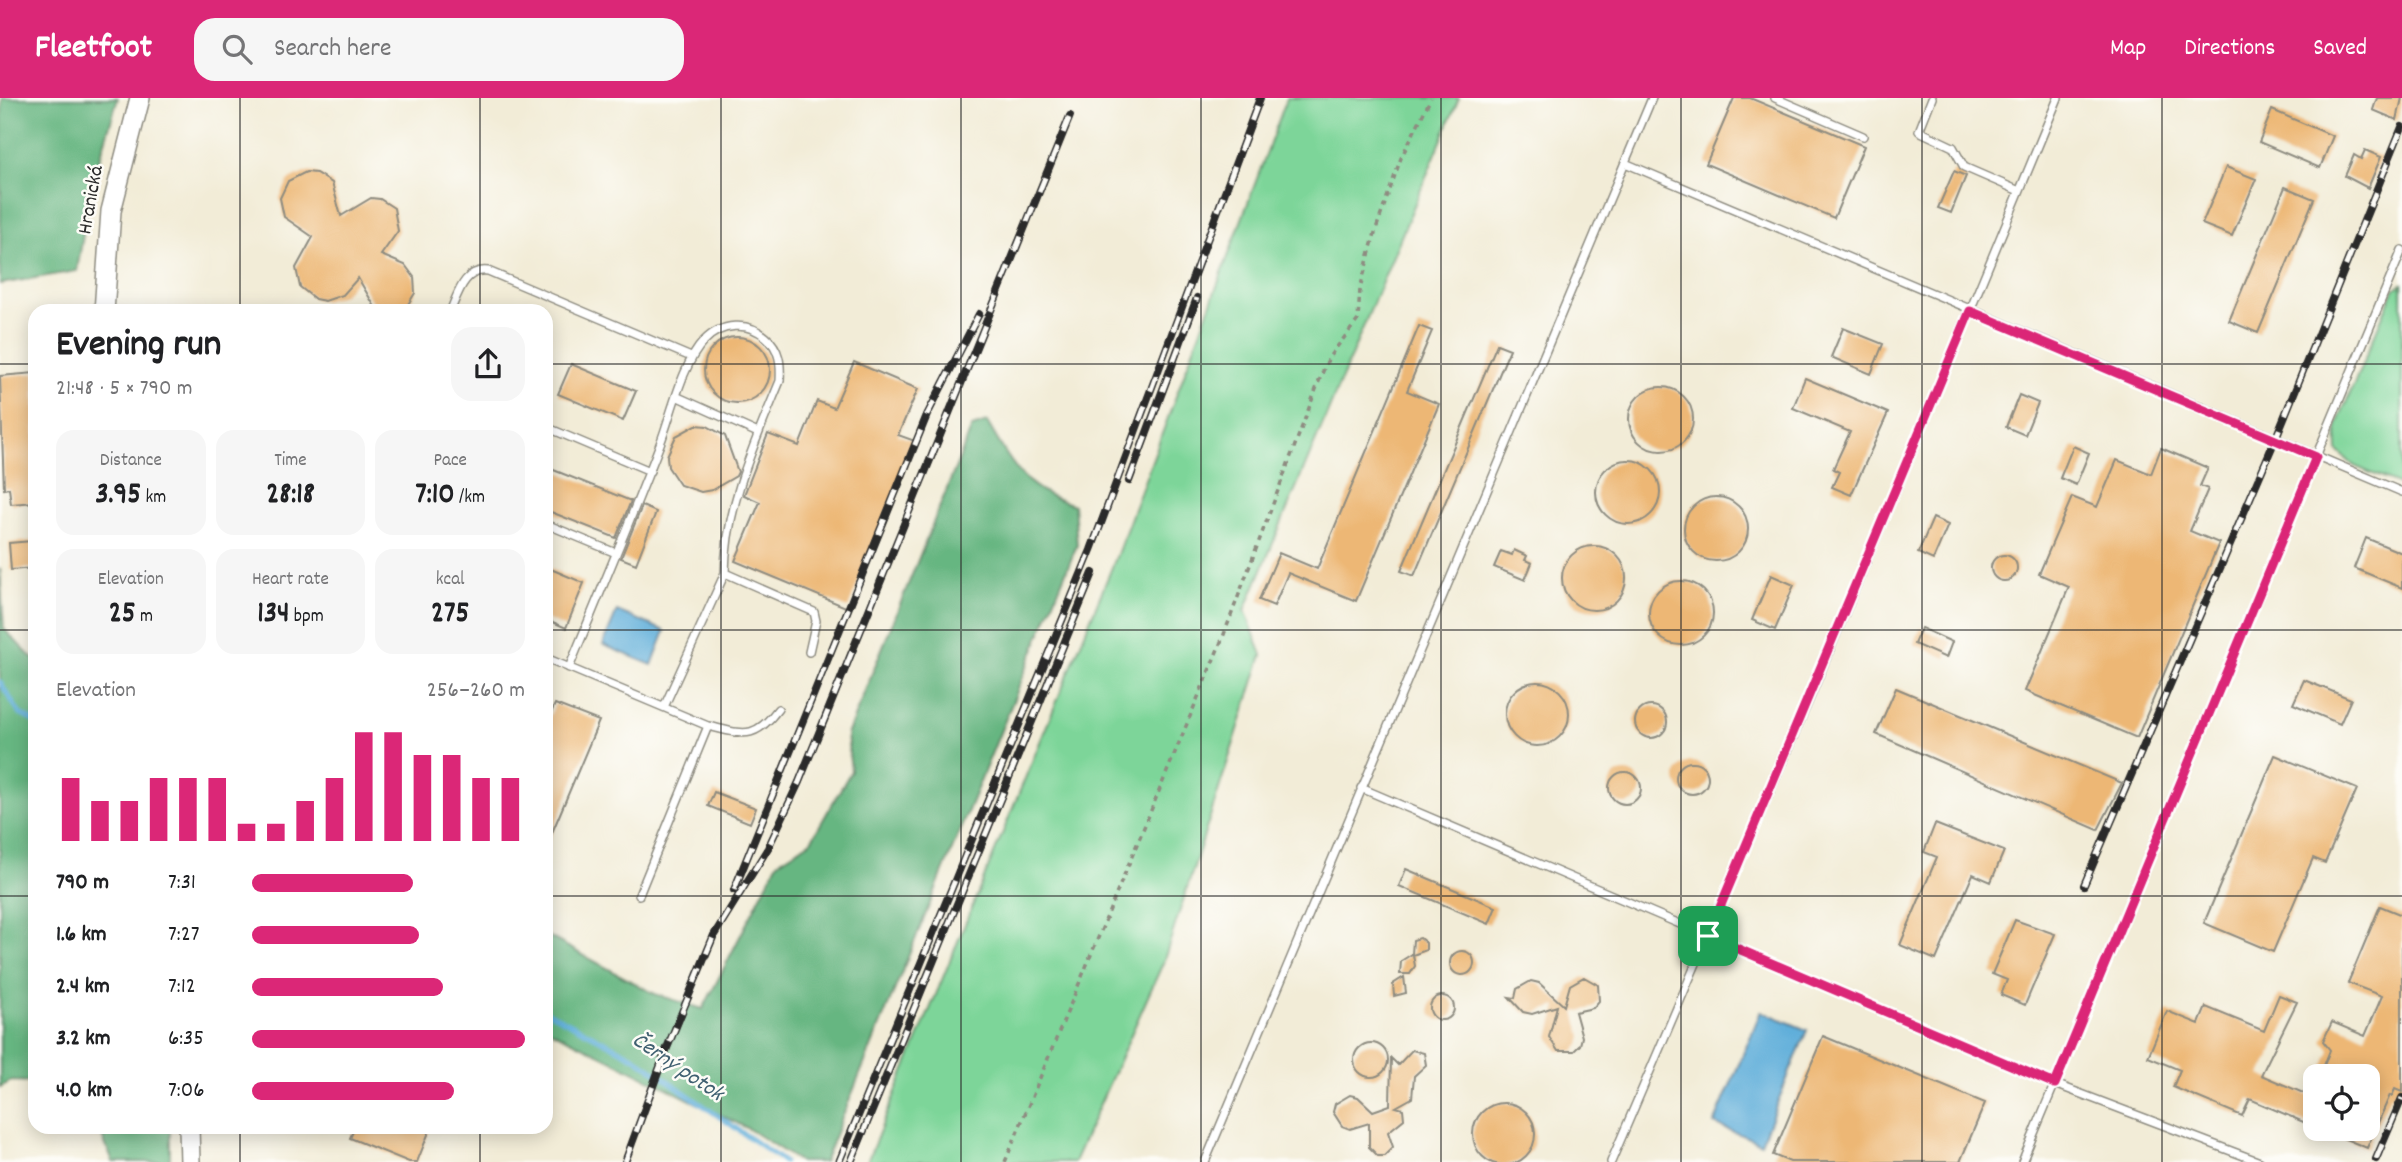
<!DOCTYPE html>
<meta charset="utf-8">
<style>
:root{--surface:#fff;--page:#f6f6f6;--text:#202124;--muted:#757577;--accent:#db2777}
body{margin:0;font-family:Dekko,sans-serif;background:var(--page);color:var(--text);height:100vh;display:flex;flex-direction:column;font-size:26px;white-space:nowrap}
*{box-sizing:border-box;margin:0}
p{font-size:23px;color:var(--muted)}
.icon{flex:none;width:38px;height:38px;fill:none;stroke:currentColor;stroke-width:2;stroke-linecap:round;stroke-linejoin:round}
.map{position:relative;flex:1;overflow:hidden}
.panel{position:absolute;left:28px;top:206px;width:525px;height:830px;display:flex;flex-direction:column;background:var(--surface);border-radius:21px;box-shadow:0 4px 18px #0003}
.panel>*{flex:none}
.fabs{position:absolute;left:2303px;top:966px;display:grid;gap:14px}
.fabs a{display:grid;place-items:center;width:77px;height:77px;border-radius:14px;background:var(--surface);box-shadow:0 4px 18px #0003;font-size:35px}
.pin{position:absolute;display:grid;place-items:center;width:60px;height:60px;color:#fff;margin:-30px;border-radius:14px;box-shadow:0 4px 10px #0006}
.round{display:grid;place-items:center;flex:none;width:74px;height:74px;border-radius:21px;background:var(--page)}
.head{display:flex;align-items:center;justify-content:space-between;height:119px;padding:0 28px}
h1{font-size:38px;font-weight:800;line-height:52px}
.figures{display:grid;grid-template-columns:repeat(3,1fr);gap:10px;height:119px;padding:7px 28px}
.figures div{display:grid;align-content:center;border-radius:18px;background:var(--page);text-align:center}
.figures b{font-size:30px;font-weight:800}
.figures small{font-size:19px;font-weight:400}
.figures p{font-size:19px}
.chart{height:196px;padding:14px 28px}
.chart p{display:flex;justify-content:space-between}
.chart svg{width:100%;height:126px;margin-top:7px;stroke:var(--accent);stroke-width:6}
ul{padding:0 28px;list-style:none;font-size:23px}
li{display:grid;grid-template-columns:112px 84px 1fr;align-items:center;height:52px}
li i{height:18px;border-radius:9px;background:var(--accent)}
header{display:flex;align-items:center;gap:42px;box-sizing:border-box;height:98px;padding:0 35px;background:var(--accent);color:#fff}
header strong{font-size:33px}
nav{display:flex;gap:38px;margin-inline-start:auto;font-size:24px}
.search{width:490px;height:63px;background:var(--page);display:flex;align-items:center;gap:18px;box-sizing:border-box;padding:0 24px;border-radius:21px;color:var(--muted);font-size:26px}
.map>svg:first-child{display:block}
.green{fill:#7dd599;stroke:#548062;stroke-width:2}
.forest{fill:#66b681;stroke:#487056;stroke-width:2}
.water{fill:#60afda;stroke:#466d82;stroke-width:2}
.lines{fill:none;stroke-linecap:round;stroke-linejoin:round}
.stream{stroke:#60afda;stroke-width:5}
.building{fill:#edb775}
.service-casing{stroke:#8e8c81;stroke-width:10}
.tertiary-casing{stroke:#8e8c81;stroke-width:22}
.path{stroke:#8e8c81;stroke-width:3.5;stroke-dasharray:5 5;stroke-linecap:butt}
.service{stroke:#fff;stroke-width:7}
.tertiary{stroke:#fff;stroke-width:19}
.rail-casing{stroke:#2b2b2b;stroke-width:8}
.rail{stroke:#fdfcf7;stroke-width:5;stroke-dasharray:16;stroke-linecap:butt}
.route-casing{stroke:#fff;stroke-width:14}
.route{stroke:#db2777;stroke-width:9}
.grid{fill:none;stroke:#2b2b2b;stroke-width:2;stroke-opacity:0.55}
.labels{text-anchor:middle;dominant-baseline:central;stroke-width:5;stroke-linejoin:round;paint-order:stroke}
.street-label{font-size:21px;fill:#2b2b2b;stroke:#fdfcf7}
.water-label{font-size:23px;font-style:italic;fill:#406071;stroke:#fdfcf7}
</style>
<header>
<strong>Fleetfoot</strong>
<div class="search"><svg class="icon" aria-label="search" viewBox="0 0 24 24"><circle cx="10" cy="10" r="6"/><path d="M15 15l6 6"/></svg>Search here</div>
<nav><a>Map</a><a>Directions</a><a>Saved</a></nav>
</header>
<div class="map">
<svg width="2402" height="1064" viewBox="0 0 2402 1064">
<rect width="100%" height="100%" fill="#fdfcf7"/>
<filter id="ink" filterUnits="userSpaceOnUse"><feTurbulence type="fractalNoise" baseFrequency=".0143" numOctaves="2"/><feDisplacementMap in="SourceGraphic" scale="14" xChannelSelector="R" yChannelSelector="G"/><feConvolveMatrix kernelMatrix="1 2 1 2 8 2 1 2 1" color-interpolation-filters="sRGB"/></filter>
<filter id="wash" filterUnits="userSpaceOnUse"><feTurbulence type="fractalNoise" baseFrequency=".00686" numOctaves="4" result="noise"/><feDisplacementMap in="SourceGraphic" scale="28" xChannelSelector="R" yChannelSelector="G"/><feGaussianBlur stdDeviation="1.57" result="paint"/><feColorMatrix in="noise" values="0 0 0 0 0 0 0 0 0 0 0 0 0 0 0 0 0 1.4 0 .05"/><feComposite in="paint" operator="in"/></filter>
<g filter="url(#wash)">
<rect width="100%" height="100%" fill="#f2ecd7"/>
<!-- green -->
<path class="green" d="M1287,0H1459L1245,512L1262,557L1163,865L1074,1064H867L1115,462Z
M2402,186V388L2354,368L2338,353L2337,326L2394,191Z"/>
<!-- forest -->
<path class="forest" d="M2,0H118L91,90L77,173L0,186Z
M987,324C1013,368 1023,391 1074,407L1077,447L824,1064H800L747,1030L546,930V837L655,896L703,911L778,764L811,743L851,673L847,637L972,329Z
M0,470L4,531L35,563V984L11,983L0,989Z
M98,1029H170V1064H113Z"/>
<!-- water -->
<path class="water" d="M617,513L665,533L652,567L603,547Z
M1761,913L1807,932L1761,1045L1714,1026Z"/>
<g class="lines">
<!-- stream -->
<path class="stream" d="M0,584L20,616L35,624
M546,913L634,959L784,1064"/>
</g>
<g id="blocks">
<!-- building -->
<path class="building" d="M1734,0H1750L1864,48L1834,120L1706,66Z
M2377,0H2402L2397,22L2373,12Z
M2272,12L2333,38L2320,70L2259,44Z
M2365,52L2381,59L2368,90L2345,78L2354,57L2361,61Z
M2226,69L2256,81L2232,138L2202,126Z
M1954,73L1966,78L1951,115L1938,110Z
M306,74L316,75L332,85L341,118L371,100L380,101L394,110L398,133L381,157L405,167L414,179L415,195L407,208L395,214L375,209L358,180L343,197L325,203L315,201L300,189L296,170L313,139L284,119L280,100L288,83Z
M2285,89L2314,101L2258,235L2229,223Z
M1419,228L1432,233L1407,293L1439,306L1356,503L1288,475L1274,508L1259,502L1279,455L1317,471Z
M1843,230L1883,246L1871,276L1831,259Z
M704 272a33 33 0 1 1 66 0a33 33 0 1 1-66 0Z
M1497,246L1510,251L1414,478L1401,473Z
M854,264L918,291L898,337L915,343L848,510L735,463L760,404L744,397L768,336L799,348L817,303L834,310Z
M571,266L636,293L623,323L558,296Z
M35,275V404L11,406L9,390L4,391L0,278Z
M1805,280L1888,315L1851,397L1832,389L1839,374L1833,371L1850,334L1793,310Z
M1629 321a32 32 0 1 1 64 0a32 32 0 1 1-64 0Z
M2019,297L2038,305L2025,337L2006,329Z
M696,327L707,328L725,338L738,374L736,378L712,392L701,394L680,387L668,369L667,358L676,338Z
M2073,348L2089,355L2076,387L2060,380Z
M2161,350L2208,370L2200,388L2208,391L2190,433L2219,445L2137,640L2025,593L2069,489L2039,476L2072,399L2097,409L2117,362L2151,376Z
M1596 394a32 32 0 1 1 64 0a32 32 0 1 1-64 0Z
M546,369L631,403L616,440L546,412Z
M1684 431a32 32 0 1 1 64 0a32 32 0 1 1-64 0Z
M642,408L656,414L636,466L621,460Z
M1933,420L1948,427L1933,462L1918,455Z
M2366,440L2402,455V490L2354,470Z
M32,443L34,470L11,472L9,445Z
M1562 480a32 32 0 1 1 64 0a32 32 0 1 1-64 0Z
M1514,452L1527,458L1525,462L1532,465L1525,482L1494,469L1501,453L1512,457Z
M1991 470a13 13 0 1 1 26 0a13 13 0 1 1-26 0Z
M546,469L584,485L566,530L546,521Z
M1771,477L1794,487L1775,532L1752,522Z
M1649 515a32 32 0 1 1 64 0a32 32 0 1 1-64 0Z
M1921,530L1952,544L1946,560L1914,546Z
M2304,582L2351,601L2340,626L2293,606Z
M1505 616a32 32 0 1 1 64 0a32 32 0 1 1-64 0Z
M1896,590L2122,685L2098,732L1876,636Z
M555,606L599,623L546,749V626Z
M1635 624a16 16 0 1 1 32 0a16 16 0 1 1-32 0Z
M2275,657L2357,691L2325,765L2313,760L2273,854L2204,825Z
M1676 680a16 16 0 1 1 32 0a16 16 0 1 1-32 0Z
M1609 690a16 16 0 1 1 32 0a16 16 0 1 1-32 0Z
M714,694L756,710L750,725L708,708Z
M1935,726L2004,753L1991,784L1973,776L1936,862L1900,847L1937,759L1924,754Z
M1406,771L1496,809L1489,826L1399,788Z
M2380,808L2402,817V994L2395,991L2392,998L2390,997L2367,1050L2321,1031H2368V978H2320L2330,952L2323,943L2332,924L2365,938L2382,898L2348,885Z
M2015,822L2055,836L2025,907L2001,897L2007,882L1992,876Z
M1420,840L1426,845V852L1413,857L1415,868L1410,876H1400L1401,863L1412,856L1413,842Z
M1450 865a12 12 0 1 1 24 0a12 12 0 1 1-24 0Z
M1404,879L1406,895L1394,898L1393,886Z
M1584,879L1598,887L1599,903L1593,910L1575,914L1582,939L1580,947L1574,953H1558L1549,939L1557,908L1532,916L1523,914L1509,899L1515,900L1517,891L1531,883L1539,885L1564,908L1570,887Z
M2279,897L2297,904L2261,977L2315,1000V1029L2250,1001L2242,1018L2173,989L2180,972L2148,959L2167,913L2199,926L2206,909L2264,933Z
M1430 910a12 12 0 1 1 24 0a12 12 0 1 1-24 0Z
M1823,938L1985,1005L1960,1064H1790L1773,1057Z
M1354 962a17 17 0 1 1 34 0a17 17 0 1 1-34 0Z
M1412,952L1424,955L1426,967L1414,978L1412,1000L1396,1009L1403,1011L1404,1021L1388,1034L1393,1049L1384,1058H1378L1369,1049V1025L1350,1031L1342,1028L1333,1014L1335,1006L1350,997L1358,999L1373,1013L1390,1007L1391,960L1398,967Z
M1473 1036a31 31 0 1 1 62 0a31 31 0 1 1-62 0Z
M355,1029H431L417,1064H409L350,1040Z"/>
</g>
</g>
<g filter="url(#ink)">
<use href="#blocks" fill-opacity="0" stroke="#8e8c81" stroke-width="2"/>
<g class="lines">
<!-- service casing -->
<g class="service-casing">
<path id="service" d="M1775,0L1863,38
M1932,0L1919,33L1953,49L1964,69L2017,92
M1625,65L2402,394
M450,214C458,196 464,170 488,173L691,259
M678,299L758,335
M546,329L650,373
M546,426L616,455
M546,560L708,628L639,797
M569,570C600,495 631,421 660,346C672,315 682,266 704,243C721,225 748,223 766,239C780,251 781,266 780,283C754,346 726,407 725,475L814,514L816,523L809,554
M664,609L725,475
M708,628C744,636 754,643 778,611
M1361,690L2055,986L2260,1064
M1205,1064L1652,0
M1611,1064L1811,597L2058,0
M2022,1064L2402,152"/>
</g>
<!-- tertiary casing -->
<g class="tertiary-casing">
<path id="tertiary" d="M104,214L111,113L140,0
M189,1029L190,1064"/>
</g>
<!-- path -->
<path class="path" d="M1005,1064L1223,539L1321,278L1329,259L1358,222L1360,191L1376,131L1401,60L1431,0"/>
<!-- service -->
<use href="#service" class="service"/>
<!-- tertiary -->
<use href="#tertiary" class="tertiary"/>
<!-- rail casing -->
<g class="rail-casing">
<path id="rail" d="M1129,383L1197,200
M2084,787L2275,342L2402,29
M734,792L927,317L979,216
M2376,1061L2402,1000
M625,1064L667,950L714,837L768,750L799,684L1070,18
M839,1064L1091,452L1260,0
M851,1064L1093,475"/>
</g>
<!-- rail -->
<use href="#rail" class="rail"/>
</g>
</g>
<g class="lines" filter="url(#ink)">
<!-- route casing -->
<g class="route-casing">
<path id="route" d="M1970,213L2316,359L2055,986L1708,838Z"/>
</g>
<!-- route -->
<use href="#route" class="route"/>
</g>
<!-- grid -->
<path class="grid" d="M240,0V214M480,0V214M721,0V1064M961,0V1064M1201,0V1064M1441,0V1064M1681,0V1064M1922,0V1064M2162,0V1064M0,266H35M546,266H2402M0,532H35M546,532H2402M0,798H35M546,798H2402M240,1029V1064M480,1029V1064"/>
<g class="labels">
<!-- street labels -->
<g class="street-label">
<text transform="translate(92 102) rotate(-80)">Hranická</text>
</g>
<!-- water labels -->
<g class="water-label">
<text transform="translate(677 970) rotate(34)">Černý potok</text>
</g>
</g>
</svg>
<div class="fabs">
<a><svg class="icon" aria-label="locate" viewBox="0 0 24 24"><circle cx="12" cy="12" r="6"/><path d="M12 2v4M12 18v4M2 12h4M18 12h4"/></svg></a>
</div>
<div class="pin" style="left:1708px;top:838px;background:#1e9e55"><svg class="icon" aria-label="arrive" viewBox="0 0 24 24"><path d="M6 21V4h12l-3 4 3 4H6"/></svg></div>
<section class="panel">
<div class="head"><div><h1>Evening run</h1><p>21:48 · 5 × 790 m</p></div><a class="round"><svg class="icon" aria-label="share" viewBox="0 0 24 24"><path d="M12 15V3M7 8l5-5 5 5M5 13v7h14v-7"/></svg></a></div>
<div class="figures">
<div><p>Distance</p><b>3.95<small> km</small></b></div>
<div><p>Time</p><b>28:18</b></div>
<div><p>Pace</p><b>7:10<small> /km</small></b></div>
</div>
<div class="figures">
<div><p>Elevation</p><b>25<small> m</small></b></div>
<div><p>Heart rate</p><b>134<small> bpm</small></b></div>
<div><p>kcal</p><b>275</b></div>
</div>
<div class="chart"><p><span>Elevation</span>256–260 m</p>
<svg viewBox="0 0 160 44" preserveAspectRatio="none"><path d="M5 44V22M15 44V30M25 44V30M35 44V22M45 44V22M55 44V22M65 44V38M75 44V38M85 44V30M95 44V22M105 44V6M115 44V6M125 44V14M135 44V14M145 44V22M155 44V22"/></svg>
</div>
<ul>
<li><b>790 m</b>7:31<i style="width:59%"></i></li>
<li><b>1.6 km</b>7:27<i style="width:61%"></i></li>
<li><b>2.4 km</b>7:12<i style="width:70%"></i></li>
<li><b>3.2 km</b>6:35<i style="width:100%"></i></li>
<li><b>4.0 km</b>7:06<i style="width:74%"></i></li>
</ul>
</section>
</div>
